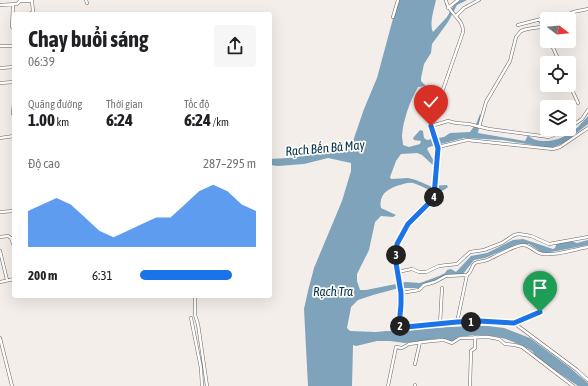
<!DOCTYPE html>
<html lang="vi">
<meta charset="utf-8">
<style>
:root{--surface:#fff;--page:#f6f6f6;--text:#202124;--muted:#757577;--accent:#1a73e8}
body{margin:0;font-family:"Asap Condensed",sans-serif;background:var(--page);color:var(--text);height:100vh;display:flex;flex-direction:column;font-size:15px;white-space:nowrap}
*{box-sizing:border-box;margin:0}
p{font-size:13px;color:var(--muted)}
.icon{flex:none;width:22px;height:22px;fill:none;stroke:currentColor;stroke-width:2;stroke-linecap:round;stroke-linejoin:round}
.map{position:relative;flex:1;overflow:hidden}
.sheet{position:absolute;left:12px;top:12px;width:260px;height:286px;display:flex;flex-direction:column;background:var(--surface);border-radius:4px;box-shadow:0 4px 16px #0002}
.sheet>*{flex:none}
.needle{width:26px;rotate:106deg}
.fabs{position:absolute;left:540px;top:12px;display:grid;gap:8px}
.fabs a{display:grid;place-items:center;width:36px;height:36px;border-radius:4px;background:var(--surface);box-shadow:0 4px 16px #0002;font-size:20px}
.pin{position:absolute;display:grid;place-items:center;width:34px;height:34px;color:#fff;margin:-41px -17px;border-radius:50% 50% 50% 0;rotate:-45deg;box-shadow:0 0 4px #0007}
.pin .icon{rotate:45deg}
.km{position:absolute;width:20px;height:20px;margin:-10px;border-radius:50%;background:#222;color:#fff;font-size:11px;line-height:20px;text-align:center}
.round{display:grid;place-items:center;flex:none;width:42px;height:42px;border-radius:4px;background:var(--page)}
.overview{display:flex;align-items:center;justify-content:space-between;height:68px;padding:0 16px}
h1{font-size:22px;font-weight:700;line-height:30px}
.figures{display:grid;grid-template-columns:repeat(3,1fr);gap:6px;height:68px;padding:4px 16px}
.figures div{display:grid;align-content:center}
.figures b{font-size:17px;font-weight:700}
.figures small{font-size:11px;font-weight:400}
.figures p{font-size:11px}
.chart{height:112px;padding:8px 16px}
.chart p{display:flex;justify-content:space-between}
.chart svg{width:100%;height:72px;margin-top:4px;fill:var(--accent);opacity:.7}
ul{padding:0 16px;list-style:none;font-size:13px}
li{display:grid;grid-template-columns:64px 48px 1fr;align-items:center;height:30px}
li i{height:10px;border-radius:5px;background:var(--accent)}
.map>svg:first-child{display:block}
.water{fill:#7ea3bb}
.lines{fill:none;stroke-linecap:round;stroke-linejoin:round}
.street-casing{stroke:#696461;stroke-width:3.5}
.street{stroke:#fff;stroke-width:2.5}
.route-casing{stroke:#fff;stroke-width:8}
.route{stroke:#1a73e8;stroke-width:5}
.labels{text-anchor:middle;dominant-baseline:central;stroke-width:3.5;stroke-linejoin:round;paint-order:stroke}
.water-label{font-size:13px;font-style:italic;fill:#01354e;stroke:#fffcf9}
</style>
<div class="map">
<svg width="588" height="386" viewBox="0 0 588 386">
<rect width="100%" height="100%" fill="#f3eeea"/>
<!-- water -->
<path class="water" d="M398,0H436C434,9 429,24 433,32L447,17L455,3L461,0H467L457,5L448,22L432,44L431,53L424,64L421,78V81L426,86L418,87C410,101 403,120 402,136C402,139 403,142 403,145L409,147L420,144L421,141L414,140L413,138L420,130L423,131L424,138L427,140L444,137L450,133L470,132L477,122L480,114L481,115L478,133L525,141L528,135C536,146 567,141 572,129L577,128L588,116V124L564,143L551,148L502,140L464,138L429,147L427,149L436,165L435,167L422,155L417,153L401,154L396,161L390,177L391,179L408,178L416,180L430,186L447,185L448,187C437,198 424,186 413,183C408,182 404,184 400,185C389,188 378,194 381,208L396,215L393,217L381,216L375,222L369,250L357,274V281L360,290H366L406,282L420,283L439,276L445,273L447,270L451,269L456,272L471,256L487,253L513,240L523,239L553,249L555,248L557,243L571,241L577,243L588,240V245L546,253L541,252L529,244H518L485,258L474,260L463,274L446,275L419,288H399L373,295L358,300L351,307L347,328L350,331L376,332L386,331H404L427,328L474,326H488L504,328L530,338L569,367L588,383V386H578L537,358L532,351L523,346L506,339L493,336L476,335L458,337L453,342L442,338L405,343L390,341H377L356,346L353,345L352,386H308L304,309L308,291L314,268L342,201L351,171V163L328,158L304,164L278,166L270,165V159L288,158L332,152L342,148L351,147L364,109L377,78Z"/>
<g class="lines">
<!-- street casing -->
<g class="street-casing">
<path id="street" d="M86,0L87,3
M446,0C447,13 464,18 463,32L431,124L438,147L434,195L431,202L408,224L397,244L395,257L401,293V305L399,325L400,327H406L469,322L514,323L577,370L588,380
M21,1H32L33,12L29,14
M0,5L17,4L21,0
M448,8L458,0
M456,16L464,8L479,0
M393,17L398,0
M559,19L573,12L588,9
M540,20L547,35
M518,25L545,18
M12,27L13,5
M550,41L560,63
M0,46H14
M0,68L14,67
M0,83L14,82
M569,83L578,103
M13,114L14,101
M431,126L448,121L456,123L469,124L489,129L549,137L567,129
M479,127L486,102L510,61L516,37L521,31L527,29L547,26
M569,128L582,119L588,110
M0,138L14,136
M438,147L467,140L553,149L560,147L588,128
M0,212L14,211
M0,237L8,236L11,238L14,246
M0,251L7,280
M397,272L412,269L419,272H426L439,266L457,264L470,252L484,250L502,243L514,235L519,234L531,236L549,244L588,237
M0,282L14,279
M401,293L419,290L424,285L435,282L446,276L467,275
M195,296V315L198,324L207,386
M191,318L201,368L202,386
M457,322L467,275C472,272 471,266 475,263C479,261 483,262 487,260C495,257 516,244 524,245C531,246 535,253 543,254C556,256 575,249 588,247
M514,323L540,312
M440,324L442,288
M0,338L12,386
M415,364L420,342
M388,386L396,347L402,348L409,344L431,341L444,340L452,343L460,338L488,337L499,339L505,344L515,345L522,347L573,386
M415,386V385
M470,386L471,351L475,348V337"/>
</g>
<!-- street -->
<use href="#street" class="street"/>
</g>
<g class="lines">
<!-- route casing -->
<g class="route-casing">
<path id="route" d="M431,126L438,148L434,196L430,202L408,224L397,244L395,257L401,293V305L399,325L400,327H406L457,322L479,321L514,323L540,312"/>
</g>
<!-- route -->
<use href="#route" class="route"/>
</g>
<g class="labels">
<!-- water labels -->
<g class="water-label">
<text transform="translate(325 148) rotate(-5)">Rạch Bến Bà May</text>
<text x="333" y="291">Rạch Tra</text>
</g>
</g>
</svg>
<div class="fabs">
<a><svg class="needle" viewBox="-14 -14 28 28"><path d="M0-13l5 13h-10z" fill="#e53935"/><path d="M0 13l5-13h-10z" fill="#757577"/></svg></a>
<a><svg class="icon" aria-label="locate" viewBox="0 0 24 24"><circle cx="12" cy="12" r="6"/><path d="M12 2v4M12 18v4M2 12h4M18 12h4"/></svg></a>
<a><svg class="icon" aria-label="layers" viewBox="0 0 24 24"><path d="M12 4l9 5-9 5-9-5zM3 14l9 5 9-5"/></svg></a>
</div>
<div class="pin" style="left:540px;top:312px;background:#1e9e55"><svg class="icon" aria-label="arrive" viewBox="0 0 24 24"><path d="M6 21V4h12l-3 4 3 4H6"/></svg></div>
<div class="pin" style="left:431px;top:126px;background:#d93025"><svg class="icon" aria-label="check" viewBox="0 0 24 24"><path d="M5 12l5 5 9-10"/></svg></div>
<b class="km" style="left:471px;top:322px">1</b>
<b class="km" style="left:400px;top:326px">2</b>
<b class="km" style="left:396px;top:255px">3</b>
<b class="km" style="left:434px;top:197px">4</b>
<section class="sheet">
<div class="overview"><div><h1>Chạy buổi sáng</h1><p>06:39</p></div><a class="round"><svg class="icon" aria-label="share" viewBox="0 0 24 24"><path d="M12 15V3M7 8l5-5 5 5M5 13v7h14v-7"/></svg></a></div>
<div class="figures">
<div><p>Quãng đường</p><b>1.00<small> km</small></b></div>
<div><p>Thời gian</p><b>6:24</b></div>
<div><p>Tốc độ</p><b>6:24<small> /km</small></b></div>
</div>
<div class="chart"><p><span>Độ cao</span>287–295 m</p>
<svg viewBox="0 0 160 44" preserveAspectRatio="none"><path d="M0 44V22L10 18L20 14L30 18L40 26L50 34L60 38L70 34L80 30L90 26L100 26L110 18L120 10L130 6L140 10L150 18L160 22V44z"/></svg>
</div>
<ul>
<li><b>200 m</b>6:31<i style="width:79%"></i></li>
</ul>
</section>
</div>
